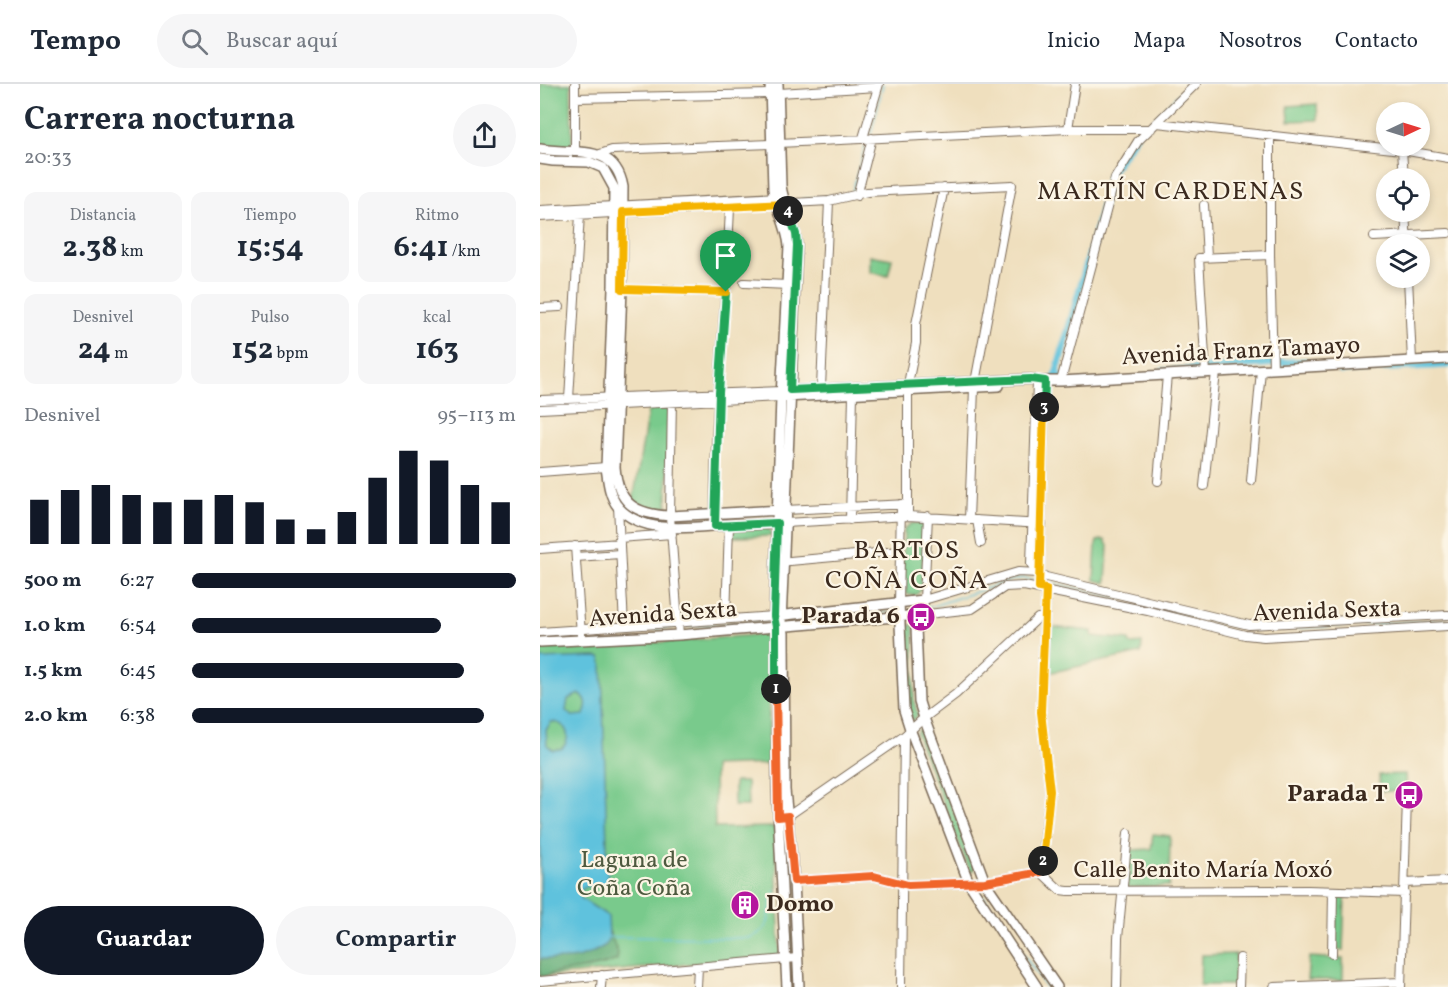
<!DOCTYPE html>
<html lang="es">
<meta charset="utf-8">
<style>
:root{--surface:#fff;--page:#f6f6f7;--text:#1f2937;--muted:#747a83;--line:#e0e1e3;--accent:#111827}
body{margin:0;font-family:Vollkorn,serif;background:var(--page);color:var(--text);height:100vh;display:flex;flex-direction:column;font-size:22px;white-space:nowrap}
*{box-sizing:border-box;margin:0}
p{font-size:20px;color:var(--muted)}
.icon{flex:none;width:33px;height:33px;fill:none;stroke:currentColor;stroke-width:2;stroke-linecap:round;stroke-linejoin:round}
.map{position:relative;flex:1;overflow:hidden}
.side{display:flex;flex-direction:column;background:var(--surface);width:540px}
.side>*{flex:none}
.needle{width:39px;rotate:86deg}
.controls{position:absolute;left:836px;top:18px;display:grid;gap:12px}
.controls a{display:grid;place-items:center;width:54px;height:54px;border-radius:50%;background:var(--surface);box-shadow:0 3px 9px #0003;font-size:30px}
.pin{position:absolute;display:grid;place-items:center;width:51px;height:51px;color:#fff;margin:-62px -26px;border-radius:50% 50% 50% 0;rotate:-45deg;box-shadow:0 0 6px #0007}
.pin .icon{rotate:45deg}
.km{position:absolute;width:30px;height:30px;margin:-15px;border-radius:50%;background:#222;color:#fff;font-size:16px;line-height:30px;text-align:center}
.round{display:grid;place-items:center;flex:none;width:63px;height:63px;border-radius:32px;background:var(--page)}
.overview{display:flex;align-items:center;justify-content:space-between;height:102px;padding:0 24px}
h1{font-size:33px;font-weight:700;line-height:45px}
.metrics{display:grid;grid-template-columns:repeat(3,1fr);gap:9px;height:102px;padding:6px 24px}
.metrics div{display:grid;align-content:center;border-radius:12px;background:var(--page);text-align:center}
.metrics b{font-size:30px;font-weight:700}
.metrics small{font-size:16px;font-weight:400}
.metrics p{font-size:16px}
.chart{height:168px;padding:12px 24px}
.chart p{display:flex;justify-content:space-between}
.chart svg{width:100%;height:108px;margin-top:6px;stroke:var(--accent);stroke-width:6}
.primary-button{display:flex;gap:12px;margin-top:auto;padding:12px 24px}
.primary-button a{flex:1;height:69px;border-radius:36px;background:var(--accent);color:#fff;font-size:24px;font-weight:700;line-height:69px;text-align:center}
.primary-button a+a{background:var(--page);color:var(--text)}
ul{padding:0 24px;list-style:none;font-size:20px}
li{display:grid;grid-template-columns:96px 72px 1fr;align-items:center;height:45px}
li i{height:15px;border-radius:8px;background:var(--accent)}
header{display:flex;align-items:center;gap:36px;box-sizing:border-box;height:84px;padding:0 30px;background:var(--surface);border-bottom:2px solid var(--line)}
header strong{font-size:28px}
nav{display:flex;gap:33px;margin-inline-start:auto;font-size:21px}
.search{width:420px;height:54px;background:var(--page);display:flex;align-items:center;gap:15px;box-sizing:border-box;padding:0 21px;border-radius:33px;color:var(--muted);font-size:22px}
main{display:flex;flex:1;min-height:0}
.map>svg:first-child{display:block}
.green{fill:#79ca8c;stroke:#5a7a55;stroke-width:1.5}
.forest{fill:#62ae78;stroke:#4e6c4b;stroke-width:1.5}
.water{fill:#5fc2dd;stroke:#4d767e;stroke-width:1.5;fill-rule:evenodd}
.lines{fill:none;stroke-linecap:round;stroke-linejoin:round}
.stream{stroke:#5fc2dd;stroke-width:1.5}
.canal{stroke:#5fc2dd;stroke-width:7}
.minor-casing{stroke:#7a6956;stroke-width:10}
.major-casing{stroke:#7a6956;stroke-width:12}
.minor{stroke:#fff;stroke-width:8}
.major{stroke:#fff;stroke-width:9}
.split-1-casing{stroke:#fff;stroke-width:12}
.split-2-casing{stroke:#fff;stroke-width:12}
.split-3-casing{stroke:#fff;stroke-width:12}
.split-4-casing{stroke:#fff;stroke-width:12}
.split-5-casing{stroke:#fff;stroke-width:12}
.split-1{stroke:#22a559;stroke-width:8}
.split-2{stroke:#f0652b;stroke-width:8}
.split-3{stroke:#f5b400;stroke-width:8}
.split-4{stroke:#22a559;stroke-width:8}
.split-5{stroke:#f5b400;stroke-width:8}
.labels{text-anchor:middle;dominant-baseline:central;stroke-width:4.5;stroke-linejoin:round;paint-order:stroke}
.street-label{font-size:24px;fill:#3b2a1e;stroke:#fcf5e5}
.poi-label{font-size:24px;font-weight:bold;fill:#3b2a1e;stroke:#fcf5e5;text-anchor:end}
.park-label{font-size:24px;fill:#4e5a3f;stroke:#fcf5e5}
.neighbourhood-label{font-size:26px;letter-spacing:1.5px;fill:#3b2a1e;stroke:#fcf5e5}
</style>
<header>
<strong>Tempo</strong>
<div class="search"><svg class="icon" aria-label="search" viewBox="0 0 24 24"><circle cx="10" cy="10" r="6"/><path d="M15 15l6 6"/></svg>Buscar aquí</div>
<nav><a>Inicio</a><a>Mapa</a><a>Nosotros</a><a>Contacto</a></nav>
</header>
<main>
<section class="side">
<div class="overview"><div><h1>Carrera nocturna</h1><p>20:33</p></div><a class="round"><svg class="icon" aria-label="share" viewBox="0 0 24 24"><path d="M12 15V3M7 8l5-5 5 5M5 13v7h14v-7"/></svg></a></div>
<div class="metrics">
<div><p>Distancia</p><b>2.38<small> km</small></b></div>
<div><p>Tiempo</p><b>15:54</b></div>
<div><p>Ritmo</p><b>6:41<small> /km</small></b></div>
</div>
<div class="metrics">
<div><p>Desnivel</p><b>24<small> m</small></b></div>
<div><p>Pulso</p><b>152<small> bpm</small></b></div>
<div><p>kcal</p><b>163</b></div>
</div>
<div class="chart"><p><span>Desnivel</span>95–113 m</p>
<svg viewBox="0 0 160 44" preserveAspectRatio="none"><path d="M5 44V26M15 44V22M25 44V20M35 44V24M45 44V27M55 44V26M65 44V24M75 44V27M85 44V34M95 44V38M105 44V31M115 44V17M125 44V6M135 44V10M145 44V20M155 44V27"/></svg>
</div>
<ul>
<li><b>500 m</b>6:27<i style="width:100%"></i></li>
<li><b>1.0 km</b>6:54<i style="width:77%"></i></li>
<li><b>1.5 km</b>6:45<i style="width:84%"></i></li>
<li><b>2.0 km</b>6:38<i style="width:90%"></i></li>
</ul>
<div class="primary-button"><a>Guardar</a><a>Compartir</a></div>
</section>
<div class="map">
<svg width="908" height="903" viewBox="0 0 908 903">
<rect width="100%" height="100%" fill="#fcf5e5"/>
<filter id="ink" filterUnits="userSpaceOnUse"><feTurbulence type="fractalNoise" baseFrequency=".0167" numOctaves="2"/><feDisplacementMap in="SourceGraphic" scale="12" xChannelSelector="R" yChannelSelector="G"/><feConvolveMatrix kernelMatrix="1 2 1 2 8 2 1 2 1" color-interpolation-filters="sRGB"/></filter>
<filter id="wash" filterUnits="userSpaceOnUse"><feTurbulence type="fractalNoise" baseFrequency=".008" numOctaves="4" result="noise"/><feDisplacementMap in="SourceGraphic" scale="24" xChannelSelector="R" yChannelSelector="G"/><feGaussianBlur stdDeviation="1.35" result="paint"/><feColorMatrix in="noise" values="0 0 0 0 0 0 0 0 0 0 0 0 0 0 0 0 0 1.4 0 .05"/><feComposite in="paint" operator="in"/></filter>
<g filter="url(#wash)">
<rect width="100%" height="100%" fill="#efdfbe"/>
<!-- green -->
<path class="green" d="M0,0H31L32,61C23,68 10,63 0,60Z
M777,20L778,36L749,37L748,22Z
M330,171L352,175L348,192L330,188Z
M109,321L127,322L129,324L127,426L125,428L107,424L93,417Z
M372,439L381,440L385,446L381,505C377,514 367,513 362,505L364,445Z
M223,443L229,445L233,452L193,453V448L195,445Z
M562,456H565L568,462L566,499L554,496L556,461L557,457Z
M363,541H374V617L378,631L372,637L366,618Z
M511,543L552,547V552L589,556L590,560L602,559L601,569L508,589Z
M227,550L229,552V659H232V680L174,682L175,744L235,743L240,872L0,893V563L124,558Z
M381,643L384,646L435,785L430,788L376,649Z
M865,690L866,707H840L839,691Z
M194,698H207L208,722H194Z
M243,741H245L253,868L249,869Z
M613,750L630,752L629,802L586,804L591,766L611,765Z
M797,810L805,811L803,866H795Z
M696,870L693,901H660L661,871Z
M769,873L803,875V896H767Z"/>
<!-- forest -->
<path class="forest" d="M0,834L66,840L78,869L77,876C52,887 25,885 0,893Z"/>
<!-- water -->
<path class="water" d="M56,573L61,574L62,579L68,800L44,803L39,809L42,815L68,832L69,853L66,861C41,877 28,876 0,875V575ZM39,610C49,616 47,621 44,631L32,632L26,627L28,615ZM11,638C27,637 33,655 21,665L13,666L7,661L6,646Z"/>
<g class="lines">
<!-- stream -->
<path class="stream" d="M608,41L648,0
M331,50L343,0
M312,108L325,62
M263,115L294,112
M0,320L62,318
M504,497L584,515
M603,520L708,545L723,546L908,536
M387,524L472,496L483,494L496,496
M244,536L348,528
M145,542L231,537
M88,548L134,543
M47,551L81,548
M0,552L36,551
M443,812L506,903
M68,853L209,854C239,843 224,826 236,805"/>
<!-- canal -->
<path class="canal" d="M623,287L765,277
M801,287L908,281
M523,293L515,294L559,136L569,91L596,52"/>
</g>
</g>
<g filter="url(#ink)">
<g class="lines">
<!-- minor casing -->
<g class="minor-casing">
<path id="minor" d="M35,0V67
M239,9L338,3
M35,14L230,10
M617,39L862,66L908,74
M528,45L535,0
M730,51V171L733,285
M323,54L339,0
M239,59L528,45H611
M862,66L864,94
M60,70L72,66L231,60
M317,112L332,54
M664,121L667,173
M0,126L238,113
M865,128L867,160
M0,133L289,117L327,108L472,101L434,304L429,436
M834,153L908,149
M868,194L872,277
M204,199L248,201
M82,205L186,208
M0,224L20,223
M666,289L659,174L730,171
M497,297L491,480L499,489
M521,297L575,94L598,57L656,0
M281,304L289,117
M29,315L40,130
M132,315L130,432L139,551
M0,316L242,307
M0,325L241,313
M0,388L66,383
M618,397L627,291
M711,397L721,286
M664,402L676,288
M78,422L84,542
M245,426L368,420
M368,432V300L376,259V240L404,104
M388,432L384,516L478,488L499,489L506,493L709,541L908,531
M310,436L313,310
M437,436L441,459
M245,439L368,432L502,440
M175,442C173,336 186,229 190,123
M79,454L132,450
M35,462L41,551
M0,465L80,459
M36,473L80,470
M239,478L359,467
M499,504L505,297
M359,519L361,420
M379,531L432,525L465,503L484,502L608,527L705,551L724,553L908,542
M186,535L189,441
M0,548L234,532
M243,732H248L364,652L384,634L416,610L498,534L504,533
M501,788L520,806L528,807L768,806L865,809
M501,788L510,707L501,628L506,505
M254,797L334,792L367,801L445,798L501,788
M865,799L908,797
M792,870L793,807
M0,897L257,874
M61,903L62,891
M157,903L158,883
M361,903L364,652
M577,903L578,854L588,749
M699,903L700,874
M734,903L861,898
M861,903L867,715"/>
</g>
<!-- major casing -->
<g class="major-casing">
<path id="major" d="M230,0L233,105C236,125 247,141 249,162L241,313L234,532L236,543L237,707L247,903
M238,0L241,102C244,123 255,140 257,161L241,539L244,549L245,706L254,797L259,903
M0,65C34,71 75,58 83,103L82,205L75,383C78,420 95,430 130,432L242,426
M0,75L13,77L49,78L63,84L74,104L73,204L66,383C68,397 69,412 78,423C104,452 153,443 186,441C205,440 224,441 242,439
M246,307L491,295L497,297H521L908,275
M245,313L459,302
M359,519L364,626L370,645L429,799L497,903
M236,532L384,516L376,543L379,618L384,634L445,798L517,903
M0,558L139,551L379,531"/>
</g>
<!-- minor -->
<use href="#minor" class="minor"/>
<!-- major -->
<use href="#major" class="major"/>
</g>
</g>
<g class="lines" filter="url(#ink)">
<!-- split-1 casing -->
<g class="split-1-casing">
<path id="split-1" d="M186,208L179,309L175,442L237,439L234,532L236,543V605"/>
</g>
<!-- split-2 casing -->
<g class="split-2-casing">
<path id="split-2" d="M236,605L238,733L248,732L254,797L334,792L368,801L445,798L501,788L503,777"/>
</g>
<!-- split-3 casing -->
<g class="split-3-casing">
<path id="split-3" d="M503,777L510,707L501,628L506,505L499,504L504,323"/>
</g>
<!-- split-4 casing -->
<g class="split-4-casing">
<path id="split-4" d="M248,127L256,150L257,161L250,306L491,295L505,297L504,323"/>
</g>
<!-- split-5 casing -->
<g class="split-5-casing">
<path id="split-5" d="M186,208L82,205L83,128L246,120L248,127"/>
</g>
<!-- split-1 -->
<use href="#split-1" class="split-1"/>
<!-- split-2 -->
<use href="#split-2" class="split-2"/>
<!-- split-3 -->
<use href="#split-3" class="split-3"/>
<!-- split-4 -->
<use href="#split-4" class="split-4"/>
<!-- split-5 -->
<use href="#split-5" class="split-5"/>
</g>
<!-- icons -->
<defs>
<g id="bus-disc" transform="scale(1.5)"><circle r="9.5" fill="#b5179e" stroke="#fcf5e5"/><path d="M-5-6H5V4H4V6H2V4H-2V6H-4V4H-5ZM-3.5-4V0h7V-4ZM-3.5 1.2v1.5H-2V1.2ZM2 1.2v1.5H3.5V1.2Z" fill="#fff"/></g>
<g id="building-disc" transform="scale(1.5)"><circle r="9.5" fill="#b5179e" stroke="#fcf5e5"/><path d="M-4-6H4V6H1V3H-1V6H-4ZM-2.5-4.3h1.7v1.8h-1.7ZM.8-4.3h1.7v1.8H.8ZM-2.5-1h1.7V.8h-1.7ZM.8-1h1.7V.8H.8Z" fill="#fff"/></g>
</defs>
<g fill-rule="evenodd">
<use href="#bus-disc" x="381" y="533"/>
<use href="#bus-disc" x="869" y="711"/>
<use href="#building-disc" x="205" y="821"/>
</g>
<g class="labels">
<!-- street labels -->
<g class="street-label">
<text transform="translate(701 268) rotate(-3)">Avenida Franz Tamayo</text>
<text transform="translate(787 528) rotate(-2)">Avenida Sexta</text>
<text transform="translate(123 531) rotate(-4)">Avenida Sexta</text>
<text x="663" y="787">Calle Benito María Moxó</text>
</g>
<!-- poi labels -->
<g class="poi-label">
<text x="360" y="533">Parada 6</text>
<text x="848" y="711">Parada T</text>
<text x="226" y="821" text-anchor="start">Domo</text>
</g>
<!-- park labels -->
<g class="park-label">
<text x="94" y="777">Laguna de<tspan x="94" dy="28">Coña Coña</tspan></text>
</g>
<!-- neighbourhood labels -->
<g class="neighbourhood-label">
<text x="631" y="108">MARTÍN CARDENAS</text>
<text x="367" y="467">BARTOS<tspan x="367" dy="30">COÑA COÑA</tspan></text>
</g>
</g>
</svg>
<div class="controls">
<a><svg class="needle" viewBox="-14 -14 28 28"><path d="M0-13l5 13h-10z" fill="#e53935"/><path d="M0 13l5-13h-10z" fill="#747a83"/></svg></a>
<a><svg class="icon" aria-label="locate" viewBox="0 0 24 24"><circle cx="12" cy="12" r="6"/><path d="M12 2v4M12 18v4M2 12h4M18 12h4"/></svg></a>
<a><svg class="icon" aria-label="layers" viewBox="0 0 24 24"><path d="M12 4l9 5-9 5-9-5zM3 14l9 5 9-5"/></svg></a>
</div>
<div class="pin" style="left:186px;top:208px;background:#1e9e55"><svg class="icon" aria-label="arrive" viewBox="0 0 24 24"><path d="M6 21V4h12l-3 4 3 4H6"/></svg></div>
<b class="km" style="left:236px;top:605px">1</b>
<b class="km" style="left:503px;top:777px">2</b>
<b class="km" style="left:504px;top:323px">3</b>
<b class="km" style="left:248px;top:127px">4</b>
</div>
</main>
